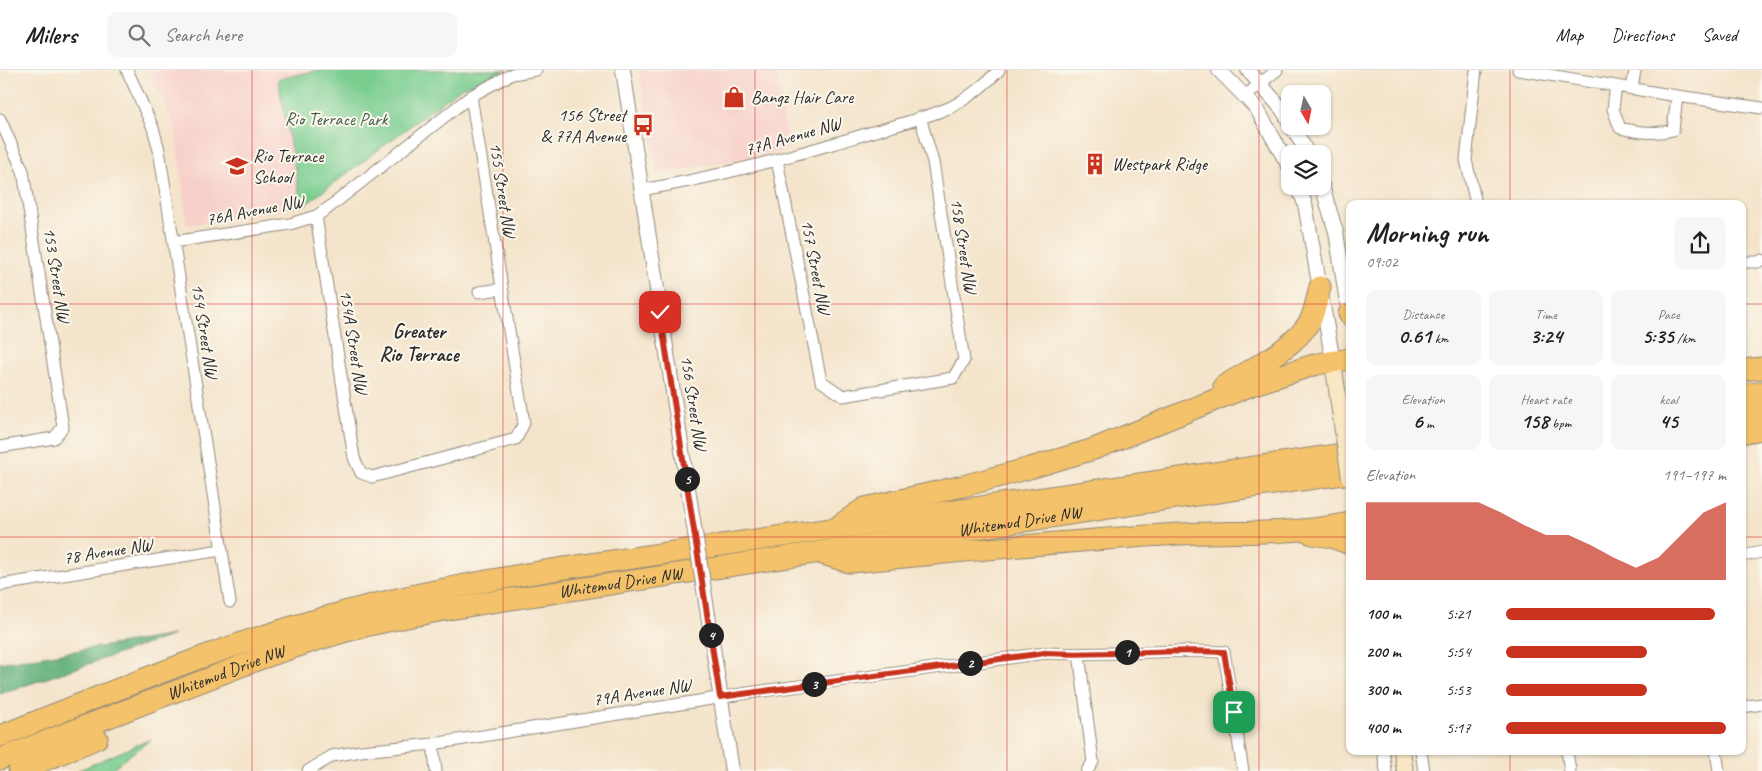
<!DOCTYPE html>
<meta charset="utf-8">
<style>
:root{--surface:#fff;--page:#f6f6f6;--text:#202124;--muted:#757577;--line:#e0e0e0;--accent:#c8321e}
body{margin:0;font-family:Caveat,sans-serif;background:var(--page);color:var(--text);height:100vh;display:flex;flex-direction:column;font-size:19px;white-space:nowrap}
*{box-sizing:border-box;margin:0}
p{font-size:16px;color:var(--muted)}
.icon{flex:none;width:28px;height:28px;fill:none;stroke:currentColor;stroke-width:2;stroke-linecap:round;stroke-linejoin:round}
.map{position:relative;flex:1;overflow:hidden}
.sheet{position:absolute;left:1346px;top:130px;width:400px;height:555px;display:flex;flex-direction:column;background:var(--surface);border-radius:10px;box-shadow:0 1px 4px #0004}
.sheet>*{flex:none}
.needle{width:32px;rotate:171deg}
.fabs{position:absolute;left:1281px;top:15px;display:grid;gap:10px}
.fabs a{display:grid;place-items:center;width:50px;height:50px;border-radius:10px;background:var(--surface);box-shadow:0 1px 4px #0004;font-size:25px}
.pin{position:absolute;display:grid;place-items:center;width:42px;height:42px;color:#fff;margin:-21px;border-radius:10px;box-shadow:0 2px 8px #0006}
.km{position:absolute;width:25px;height:25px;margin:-12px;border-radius:50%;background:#222;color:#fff;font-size:14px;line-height:25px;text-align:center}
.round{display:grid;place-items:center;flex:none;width:52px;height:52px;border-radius:10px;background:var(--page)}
.overview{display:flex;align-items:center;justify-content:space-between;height:85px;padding:0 20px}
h1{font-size:28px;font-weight:700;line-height:38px}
.figures{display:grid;grid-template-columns:repeat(3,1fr);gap:8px;height:85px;padding:5px 20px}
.figures div{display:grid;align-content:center;border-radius:10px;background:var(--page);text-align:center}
.figures b{font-size:21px;font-weight:700}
.figures small{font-size:14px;font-weight:400}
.figures p{font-size:14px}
.chart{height:140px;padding:10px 20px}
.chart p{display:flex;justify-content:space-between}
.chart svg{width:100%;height:90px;margin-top:5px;fill:var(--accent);opacity:.7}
ul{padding:0 20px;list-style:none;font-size:16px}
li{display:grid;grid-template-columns:80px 60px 1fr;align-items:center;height:38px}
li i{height:12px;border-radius:6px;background:var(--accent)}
header{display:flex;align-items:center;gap:30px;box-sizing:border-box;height:70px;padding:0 25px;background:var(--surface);border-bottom:1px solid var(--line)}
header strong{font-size:24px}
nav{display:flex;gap:28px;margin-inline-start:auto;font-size:18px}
.search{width:350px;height:45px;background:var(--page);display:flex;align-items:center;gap:12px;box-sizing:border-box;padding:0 18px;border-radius:10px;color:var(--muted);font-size:19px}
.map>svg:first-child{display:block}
.built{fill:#f7d0c9}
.green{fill:#79cd8f;stroke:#527c5d}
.forest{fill:#62b07a;stroke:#466e52}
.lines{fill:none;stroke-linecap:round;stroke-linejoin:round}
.minor-casing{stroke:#90887b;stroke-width:13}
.tertiary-casing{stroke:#90887b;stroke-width:16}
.secondary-casing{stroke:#90887b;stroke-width:18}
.motorway-casing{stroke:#90887b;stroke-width:23}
.minor{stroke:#fff;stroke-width:11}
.tertiary{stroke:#fff;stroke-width:14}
.secondary{stroke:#fae7c3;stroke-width:16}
.motorway{stroke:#f3c26a;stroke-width:21}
.tertiary-bridge-casing{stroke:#90887b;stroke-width:16;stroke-linecap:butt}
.secondary-bridge-casing{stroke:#90887b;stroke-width:18;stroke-linecap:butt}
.tertiary-bridge{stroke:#fff;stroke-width:14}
.secondary-bridge{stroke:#fae7c3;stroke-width:16}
.route-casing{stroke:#fff;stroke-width:10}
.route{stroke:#c8321e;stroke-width:6}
.grid{fill:none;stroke:#d62828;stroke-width:1;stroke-opacity:0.55}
.labels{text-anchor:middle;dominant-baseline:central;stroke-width:4;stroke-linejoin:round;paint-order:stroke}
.poi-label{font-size:18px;fill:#2b2b2b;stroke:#fbf7ec;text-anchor:start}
.park-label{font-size:18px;fill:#425c49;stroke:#fbf7ec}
.street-label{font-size:18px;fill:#2b2b2b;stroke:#fbf7ec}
.quarter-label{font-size:20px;font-weight:bold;fill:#2b2b2b;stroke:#fbf7ec}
</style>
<header>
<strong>Milers</strong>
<div class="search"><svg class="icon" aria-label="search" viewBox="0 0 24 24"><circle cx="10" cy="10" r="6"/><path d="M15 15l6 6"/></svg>Search here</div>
<nav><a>Map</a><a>Directions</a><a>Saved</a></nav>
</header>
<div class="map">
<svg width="1762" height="701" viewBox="0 0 1762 701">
<rect width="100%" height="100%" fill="#fbf7ec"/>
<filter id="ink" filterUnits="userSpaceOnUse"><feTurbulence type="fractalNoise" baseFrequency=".02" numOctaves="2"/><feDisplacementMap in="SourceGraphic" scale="10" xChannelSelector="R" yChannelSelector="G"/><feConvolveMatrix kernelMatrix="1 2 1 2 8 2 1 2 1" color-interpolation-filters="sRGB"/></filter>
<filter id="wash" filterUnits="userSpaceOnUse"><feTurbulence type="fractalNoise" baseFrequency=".0096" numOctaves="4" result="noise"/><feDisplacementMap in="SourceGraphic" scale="20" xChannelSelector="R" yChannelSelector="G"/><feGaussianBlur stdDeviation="1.12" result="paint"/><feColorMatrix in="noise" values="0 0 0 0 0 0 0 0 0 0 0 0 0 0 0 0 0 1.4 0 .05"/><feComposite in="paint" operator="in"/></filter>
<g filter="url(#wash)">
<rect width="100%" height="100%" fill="#f4e4cb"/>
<!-- built -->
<path class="built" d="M149,0H320L278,9L302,137L187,155L175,56Z
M639,0H776L789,80L658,104Z"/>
<!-- green -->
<path class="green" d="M320,0H506L461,18L302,137L278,9Z
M151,669L109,701H77Z"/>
<!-- forest -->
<path class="forest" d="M174,565L0,624V593Z"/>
</g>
<g filter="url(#ink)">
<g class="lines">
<!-- minor casing -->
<g class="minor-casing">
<path id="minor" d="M127,0L153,58L159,80L230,532
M1476,0L1466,90L1476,134
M1518,0L1677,26L1762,38
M1616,16L1613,39L1620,58C1637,62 1655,65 1673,60L1677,26
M1632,19L1635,0
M1245,26L1277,0
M0,49L23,101L63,357L54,368L0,377
M777,90L821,311L843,326L953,308L964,290L933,92L920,47
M641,120C714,108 785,88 856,67C887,57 921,50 951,37C967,29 987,13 999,0
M316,146L354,388L361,403L372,407L516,369L524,353L471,26
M173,172L290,154L316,146L327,139L471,26L512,4L536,0
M1742,192H1758L1762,190
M479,222L501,219
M1742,486L1762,482
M0,515L221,480
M1079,584L1093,692L1087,701
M1742,637L1762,634
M433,674L436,701
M1383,681L1386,701
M1421,681L1424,701
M1567,681L1570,701
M1716,681L1719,701
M308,701L332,686L361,681L433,674L748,623L1045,583C1105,586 1164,579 1224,582L1243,701"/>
</g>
<!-- tertiary casing -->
<g class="tertiary-casing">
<path id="tertiary" d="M623,0L689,425
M1219,0L1257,39L1290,98
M1248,0L1282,39L1290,52
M1292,56L1308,84
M1298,116L1305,134L1333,292
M1322,116L1336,162L1350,251
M708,545L732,701"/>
</g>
<!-- secondary casing -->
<g class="secondary-casing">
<path id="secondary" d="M1333,292L1344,368
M1402,681L1405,701"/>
</g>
<!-- motorway casing -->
<g class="motorway-casing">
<g id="motorway">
<path d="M1349,244L1350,245"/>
<path d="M1742,300L1762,298"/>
<path d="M1224,316C1251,299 1294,279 1310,251C1315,241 1317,228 1320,217"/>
<path d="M1742,325L1762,322"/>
<path d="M1742,345L1762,342"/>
<path d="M1742,363L1762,359"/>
<path d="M840,455L865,438L963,416L1030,398L1094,379L1254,314L1317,294L1350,289"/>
<path d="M1312,464L1332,467L1350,474"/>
<path d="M823,484L849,492C959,482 1070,470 1180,464C1236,461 1296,465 1350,453"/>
<path d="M0,666C107,624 214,578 326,547C411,523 497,508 585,495L1350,383"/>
<path id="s1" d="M0,689L262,588C297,576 332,564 369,555C468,533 569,521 670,505C896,469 1123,435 1350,403"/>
<path d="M19,701L97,668"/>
</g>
</g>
<!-- minor -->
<use href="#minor" class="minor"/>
<!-- tertiary -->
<use href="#tertiary" class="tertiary"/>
<!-- secondary -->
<use href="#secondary" class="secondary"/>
<!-- motorway -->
<use href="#motorway" class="motorway"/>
<!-- tertiary-bridge casing -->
<g class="tertiary-bridge-casing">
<path id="tertiary-bridge" d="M689,425L708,545"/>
</g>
<!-- secondary-bridge casing -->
<g class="secondary-bridge-casing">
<path id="secondary-bridge" d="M1344,368L1350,408"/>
</g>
<!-- tertiary-bridge -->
<use href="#tertiary-bridge" class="tertiary-bridge"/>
<!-- secondary-bridge -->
<use href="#secondary-bridge" class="secondary-bridge"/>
</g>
</g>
<g class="lines" filter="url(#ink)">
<!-- route casing -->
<g class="route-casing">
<path id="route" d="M660,242L720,627L1045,583C1105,586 1164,579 1224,582L1234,642"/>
</g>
<!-- route -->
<use href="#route" class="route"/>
</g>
<!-- grid -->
<path class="grid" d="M252,0V701M503,0V701M755,0V701M1007,0V701M1259,0V701M1510,0V134M0,234H1350M1742,234H1762M0,467H1350M1742,467H1762M1510,681V701"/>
<!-- icons -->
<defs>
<g id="shop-bare" transform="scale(1.725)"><path d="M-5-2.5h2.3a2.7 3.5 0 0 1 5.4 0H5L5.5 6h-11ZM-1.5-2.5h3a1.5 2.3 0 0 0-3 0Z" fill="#c8321e" stroke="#fbf7ec" stroke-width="2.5" paint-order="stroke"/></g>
<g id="bus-bare" transform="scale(1.725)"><path d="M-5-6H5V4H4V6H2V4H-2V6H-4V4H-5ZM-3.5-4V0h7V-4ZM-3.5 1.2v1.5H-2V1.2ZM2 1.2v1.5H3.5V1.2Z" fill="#c8321e" stroke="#fbf7ec" stroke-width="2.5" paint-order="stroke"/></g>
<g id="building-bare" transform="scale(1.725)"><path d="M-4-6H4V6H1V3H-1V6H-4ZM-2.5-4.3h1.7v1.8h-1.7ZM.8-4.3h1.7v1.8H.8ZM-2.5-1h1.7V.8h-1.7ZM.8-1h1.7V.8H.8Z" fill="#c8321e" stroke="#fbf7ec" stroke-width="2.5" paint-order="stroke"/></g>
<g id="school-bare" transform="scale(1.725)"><path d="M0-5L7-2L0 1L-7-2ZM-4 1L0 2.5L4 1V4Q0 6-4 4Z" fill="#c8321e" stroke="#fbf7ec" stroke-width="2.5" paint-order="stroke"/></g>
</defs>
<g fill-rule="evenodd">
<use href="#shop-bare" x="734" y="27"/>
<use href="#bus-bare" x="643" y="55"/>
<use href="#building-bare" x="1095" y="94"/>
<use href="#school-bare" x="237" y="96"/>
</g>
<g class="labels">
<!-- poi labels -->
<g class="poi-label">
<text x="751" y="27">Bangz Hair Care</text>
<text x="626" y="45" text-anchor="end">156 Street<tspan x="626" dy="21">&amp; 77A Avenue</tspan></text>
<text x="253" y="86">Rio Terrace<tspan x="253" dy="21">School</tspan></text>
<text x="1112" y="94">Westpark Ridge</text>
</g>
<!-- park labels -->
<g class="park-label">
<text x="336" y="49">Rio Terrace Park</text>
</g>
<!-- street labels -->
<g class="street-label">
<text transform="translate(793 66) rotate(-16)">77A Avenue NW</text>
<text transform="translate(503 120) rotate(81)">155 Street NW</text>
<text transform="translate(255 140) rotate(-11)">76A Avenue NW</text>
<text transform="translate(964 176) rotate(81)">158 Street NW</text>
<text transform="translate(816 197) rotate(79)">157 Street NW</text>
<text transform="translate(57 205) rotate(81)">153 Street NW</text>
<text transform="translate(205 261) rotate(81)">154 Street NW</text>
<text transform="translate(354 272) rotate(81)">154A Street NW</text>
<text transform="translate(694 333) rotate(81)">156 Street NW</text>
<text stroke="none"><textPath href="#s1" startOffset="1052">Whitemud Drive NW</textPath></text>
<text transform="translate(108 481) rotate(-9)">78 Avenue NW</text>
<text stroke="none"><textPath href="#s1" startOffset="648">Whitemud Drive NW</textPath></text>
<text stroke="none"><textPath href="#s1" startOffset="242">Whitemud Drive NW</textPath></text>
<text transform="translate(642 622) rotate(-9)">79A Avenue NW</text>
</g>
<!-- quarter labels -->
<g class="quarter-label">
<text x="419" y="261">Greater<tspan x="419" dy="23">Rio Terrace</tspan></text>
</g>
</g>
</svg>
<div class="fabs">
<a><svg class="needle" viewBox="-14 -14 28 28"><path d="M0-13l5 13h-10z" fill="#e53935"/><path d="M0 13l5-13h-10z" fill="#757577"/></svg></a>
<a><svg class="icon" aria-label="layers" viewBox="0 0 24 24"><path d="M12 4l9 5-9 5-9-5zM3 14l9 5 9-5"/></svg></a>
</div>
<div class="pin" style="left:1234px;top:642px;background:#1e9e55"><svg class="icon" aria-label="arrive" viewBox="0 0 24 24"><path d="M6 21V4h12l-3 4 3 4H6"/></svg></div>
<div class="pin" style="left:660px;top:242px;background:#d93025"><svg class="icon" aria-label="check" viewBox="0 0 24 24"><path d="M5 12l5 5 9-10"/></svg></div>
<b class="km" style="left:1127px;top:582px">1</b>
<b class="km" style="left:970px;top:593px">2</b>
<b class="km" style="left:814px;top:614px">3</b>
<b class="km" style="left:711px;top:565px">4</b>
<b class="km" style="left:687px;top:409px">5</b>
<section class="sheet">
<div class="overview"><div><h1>Morning run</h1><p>09:02</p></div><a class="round"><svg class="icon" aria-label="share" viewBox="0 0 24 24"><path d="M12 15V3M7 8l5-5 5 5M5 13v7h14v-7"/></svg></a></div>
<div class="figures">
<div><p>Distance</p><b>0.61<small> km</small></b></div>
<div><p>Time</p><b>3:24</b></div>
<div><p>Pace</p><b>5:35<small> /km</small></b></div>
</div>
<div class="figures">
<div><p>Elevation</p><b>6<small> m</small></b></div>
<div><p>Heart rate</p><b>158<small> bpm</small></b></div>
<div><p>kcal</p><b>45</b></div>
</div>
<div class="chart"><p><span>Elevation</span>191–197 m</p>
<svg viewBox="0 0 160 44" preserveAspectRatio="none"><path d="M0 44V6L10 6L20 6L30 6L40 6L50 6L60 11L70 17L80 22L90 22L100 27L110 33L120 38L130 33L140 22L150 11L160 6V44z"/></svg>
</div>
<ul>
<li><b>100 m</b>5:21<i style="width:95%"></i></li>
<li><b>200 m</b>5:54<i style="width:64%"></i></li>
<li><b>300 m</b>5:53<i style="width:64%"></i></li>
<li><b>400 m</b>5:17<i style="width:100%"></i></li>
</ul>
</section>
</div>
